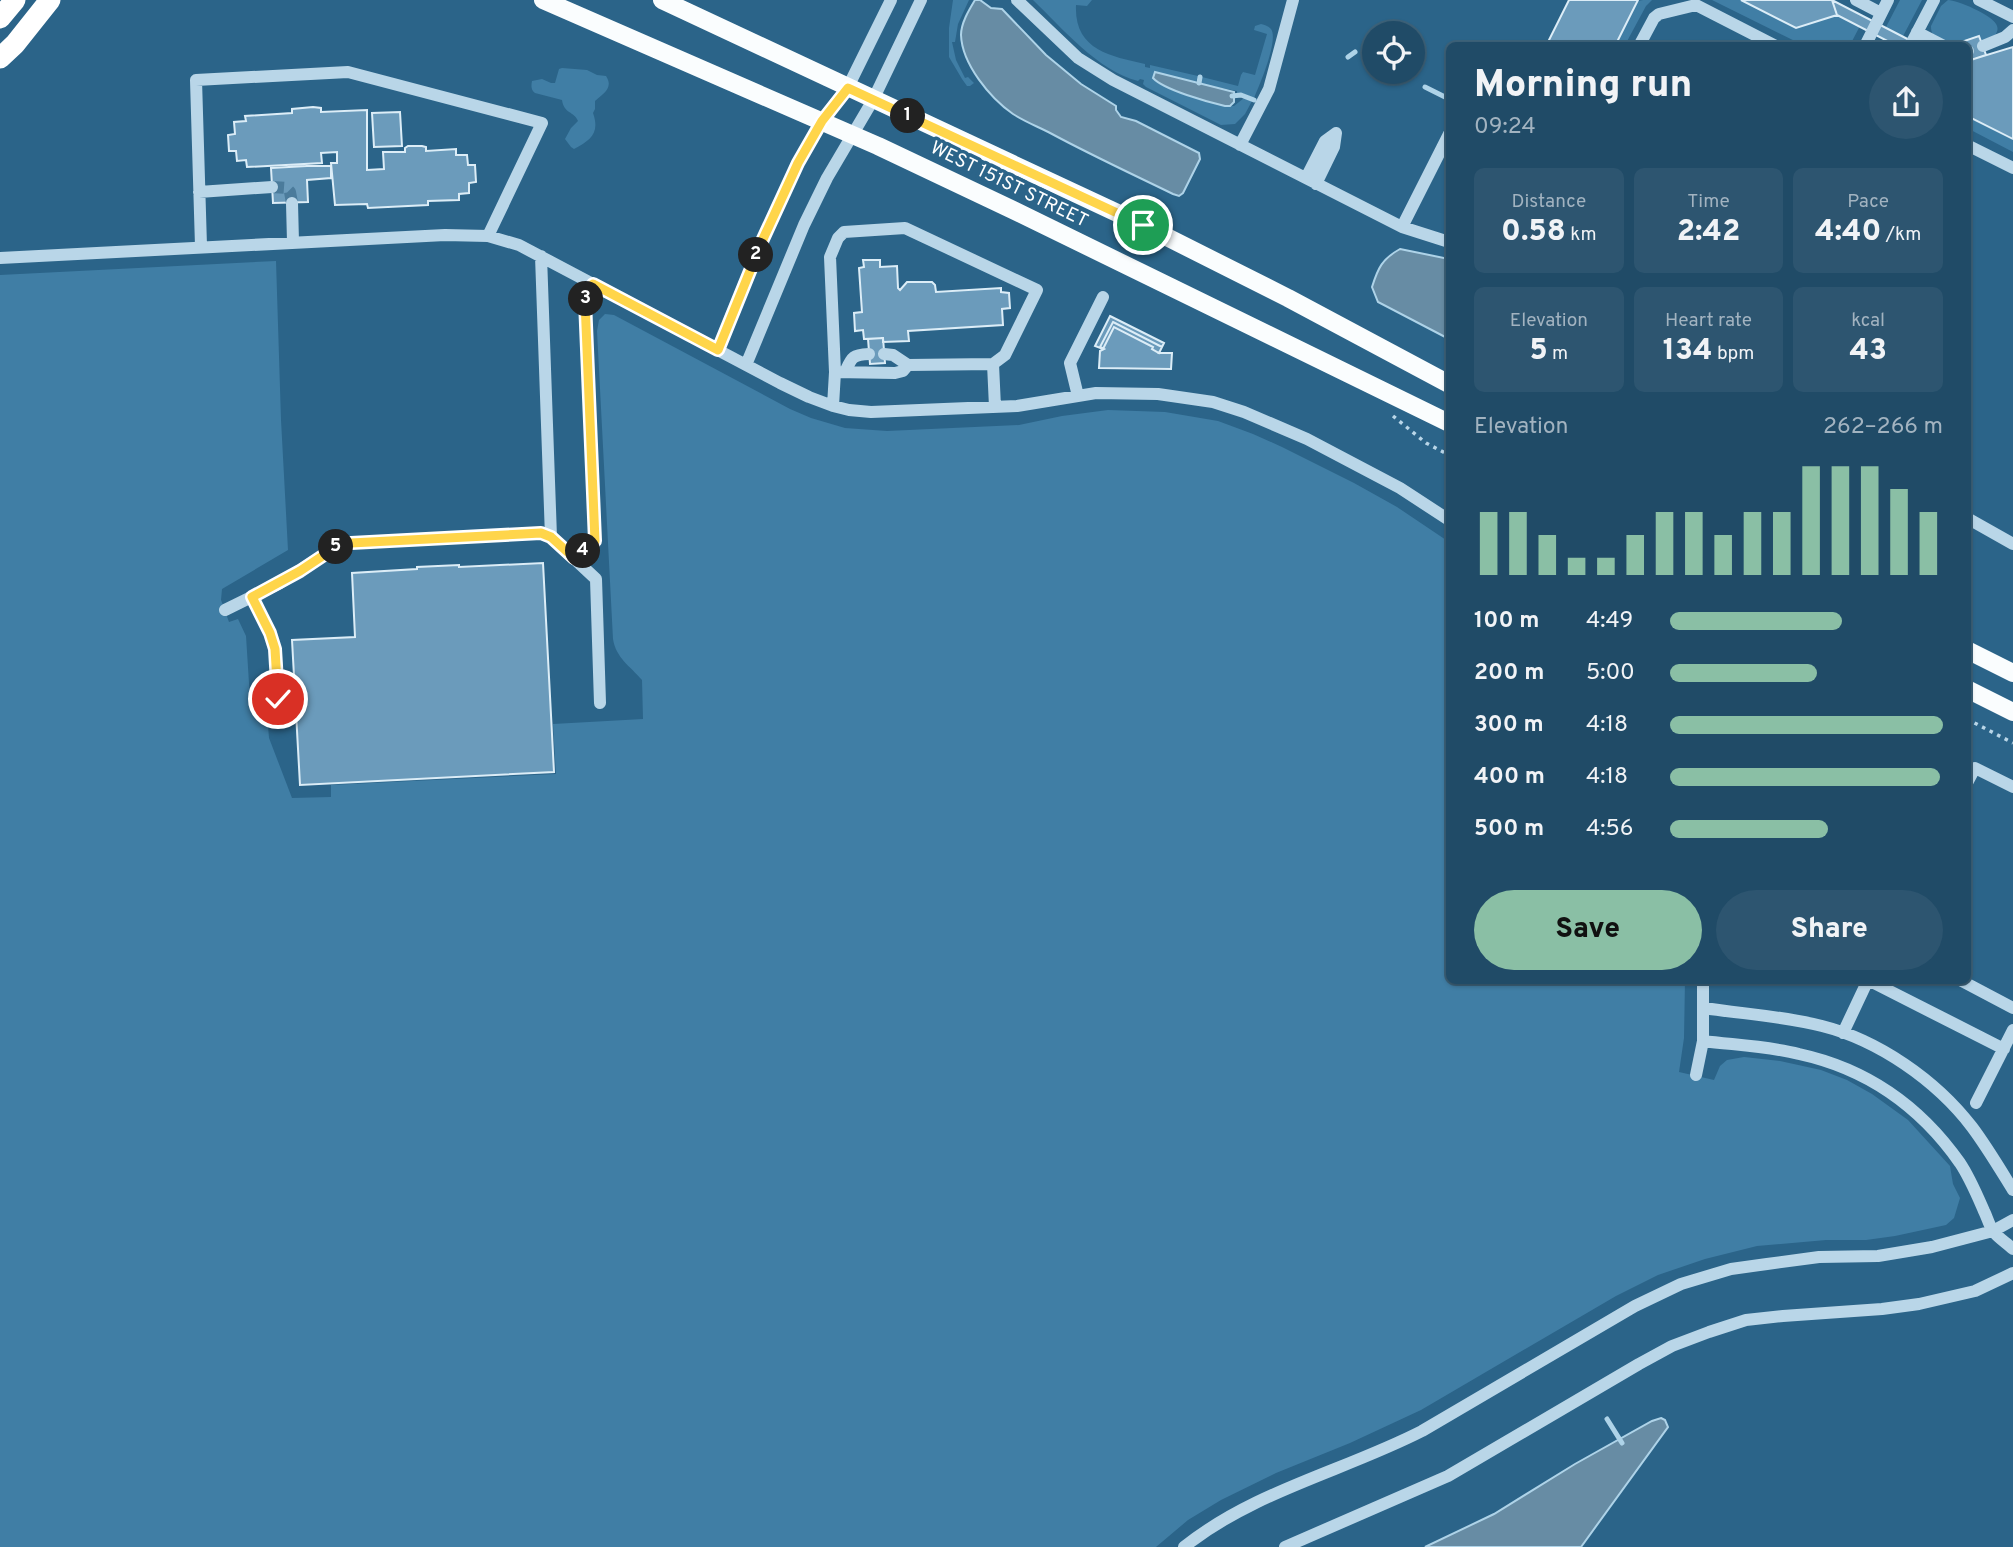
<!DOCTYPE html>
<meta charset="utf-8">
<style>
:root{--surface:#204b67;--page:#2d5570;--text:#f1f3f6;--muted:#a2b3c0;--line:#3d637b;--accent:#8abfa5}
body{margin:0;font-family:Overpass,sans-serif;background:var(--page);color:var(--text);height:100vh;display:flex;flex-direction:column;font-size:26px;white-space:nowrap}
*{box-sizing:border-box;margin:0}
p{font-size:23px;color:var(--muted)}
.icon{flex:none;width:38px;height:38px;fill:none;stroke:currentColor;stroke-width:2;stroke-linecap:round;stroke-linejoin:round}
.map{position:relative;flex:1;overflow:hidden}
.details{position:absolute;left:1446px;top:42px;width:525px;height:942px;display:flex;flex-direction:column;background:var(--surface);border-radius:10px;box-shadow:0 2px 5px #0004,0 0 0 2px var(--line)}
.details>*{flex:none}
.tools{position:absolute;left:1362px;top:21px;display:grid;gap:14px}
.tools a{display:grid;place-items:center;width:63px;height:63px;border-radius:50%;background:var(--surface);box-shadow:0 2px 5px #0004,0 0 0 2px var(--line);font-size:35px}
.pin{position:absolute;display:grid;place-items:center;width:60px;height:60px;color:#fff;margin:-30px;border:4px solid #fff;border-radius:50%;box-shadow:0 2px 7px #0007}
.km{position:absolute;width:35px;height:35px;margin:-18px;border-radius:50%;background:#222;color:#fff;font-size:19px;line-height:35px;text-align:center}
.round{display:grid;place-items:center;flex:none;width:74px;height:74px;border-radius:37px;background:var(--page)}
.headline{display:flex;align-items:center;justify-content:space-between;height:119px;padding:0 28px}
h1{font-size:38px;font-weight:800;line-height:52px}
.stats{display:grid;grid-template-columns:repeat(3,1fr);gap:10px;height:119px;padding:7px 28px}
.stats div{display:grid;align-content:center;border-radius:10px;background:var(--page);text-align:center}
.stats b{font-size:30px;font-weight:800}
.stats small{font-size:19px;font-weight:400}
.stats p{font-size:19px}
.chart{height:196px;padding:14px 28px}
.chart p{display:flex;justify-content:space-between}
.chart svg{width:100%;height:126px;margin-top:7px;stroke:var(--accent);stroke-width:6}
.action{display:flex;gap:14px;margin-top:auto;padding:14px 28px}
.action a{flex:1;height:80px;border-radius:42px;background:var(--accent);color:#111;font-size:28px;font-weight:800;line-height:80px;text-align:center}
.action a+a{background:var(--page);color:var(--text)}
ul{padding:0 28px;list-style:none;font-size:23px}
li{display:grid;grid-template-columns:112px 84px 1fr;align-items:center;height:52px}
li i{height:18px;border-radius:9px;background:var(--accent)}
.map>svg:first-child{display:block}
.green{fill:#407ea5}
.water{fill:#678ca4;stroke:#aed3e8;stroke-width:2}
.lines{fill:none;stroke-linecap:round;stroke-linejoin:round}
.stream{stroke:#aed3e8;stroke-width:5}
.building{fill:#6b9bbb;stroke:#dcedf7;stroke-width:2}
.minor-tunnel{stroke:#4b7b9b;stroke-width:12;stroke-dasharray:12 6;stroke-linecap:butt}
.path{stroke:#b9d6e8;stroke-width:3.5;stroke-dasharray:3.5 5;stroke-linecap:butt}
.minor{stroke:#b9d6e8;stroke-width:12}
.major{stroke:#fafdfe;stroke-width:18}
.highway{stroke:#fff;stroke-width:21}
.route-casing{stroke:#fff;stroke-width:14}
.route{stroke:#ffd54a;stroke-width:9}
.labels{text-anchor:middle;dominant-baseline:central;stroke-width:7;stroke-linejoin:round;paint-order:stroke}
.street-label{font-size:19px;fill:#fff;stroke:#2b6489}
</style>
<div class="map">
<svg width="2013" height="1547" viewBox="0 0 2013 1547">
<rect width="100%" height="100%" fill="#2b6489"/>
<!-- green -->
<path class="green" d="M953,0H969L958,24L955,42H952L956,60L965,78L968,77L974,83L970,86H967L962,79L949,57V28Z
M1033,0H1092L1087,6L1076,5C1074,50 1110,56 1145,64V67L1150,68V65L1198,76L1196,82L1155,72L1154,80L1161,85L1225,106H1234L1244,98L1252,101L1245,114L1235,124L1221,125L1146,87L1143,84L1144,80L1140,79L1138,81C1098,71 1062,28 1033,0Z
M1643,0H1652L1646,6L1625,45L1615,46L1638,1Z
M1712,0H1741L1837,14L1861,24L1850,45H1803Z
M1900,0H1922L1902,38L1885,29Z
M1948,0C1957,0 1992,15 1996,24C1999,29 1997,32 1995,36C1972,44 1962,50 1940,38C1933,35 1931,34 1931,26L1941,6Z
M1261,24C1265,25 1268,26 1271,29C1279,40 1259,86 1254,98L1242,93H1237V91L1201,84L1202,77L1238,86L1241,75L1243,72L1255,75L1267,34L1254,30L1255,26Z
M562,68L587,70L597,75L606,76C614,88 603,94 595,101V109L593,113C600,133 591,140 574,149L571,147L565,139L571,128L578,121C574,111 564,114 562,100L535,93C531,90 531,86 532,81L542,79L551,83H555L559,69Z
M1967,116L2013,139V152L1967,128Z
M276,261L281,420L288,550L222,589L221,600L229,622L238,619L246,636L250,699L267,713L269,738L292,798L331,797V785L556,774L553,724L643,719L642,680C630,666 616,658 613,639L597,331L599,320L605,314L614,315L790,409L811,418L845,428L887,431L1019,425L1062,416L1108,410L1165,412L1218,421L1253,434L1282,447L1354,483L1397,507L1449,542V980H1685L1684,1038L1679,1072L1714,1080L1720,1066L1727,1060L1744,1057L1780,1061L1821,1070L1847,1080L1872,1094L1908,1120L1950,1166L1953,1184L1960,1198L1954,1218L1946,1225L1895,1236L1866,1240H1826L1757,1246L1705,1259L1658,1275L1616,1296L1421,1410L1350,1443L1276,1473L1221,1500L1188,1520L1156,1547H0V275Z"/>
<!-- water -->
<path class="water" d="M975,0H980L991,8L1002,9L1046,55L1081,84L1116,106V110L1121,117L1136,121L1199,153L1200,159L1183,193L1179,196L1173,194C1132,174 1091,155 1052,134C1039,127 1025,122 1013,114C990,98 962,64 961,35C961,23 969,10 975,0Z
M1155,72L1234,92V102L1230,106H1225C1208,102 1164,90 1153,78Z
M1400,249L1449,259V339L1378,302L1372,287C1378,268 1382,259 1400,249Z
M1661,1418L1665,1420L1668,1427L1581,1547H1425L1494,1514L1575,1464L1652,1421Z"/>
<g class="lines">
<!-- stream -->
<path class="stream" d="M1348,57L1355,52
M1199,83L1200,77
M1425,87L1449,99
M1232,96L1241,95L1254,100
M1607,1419L1622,1443"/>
</g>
<!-- building -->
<path class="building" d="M1569,0H1638L1615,46H1546Z
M1741,0H1832L1837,15L1796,28Z
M1832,0L1921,46H1897L1837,15Z
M1979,36L1986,55L1971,60L1964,41Z
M2013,47V139L1967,116V61Z
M313,107L321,108V112L367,110V170L384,169L383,152H405V148L408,146H422L426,147V151L456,149V155H467L468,165H475L476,182L469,183V193L459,194V200L428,201V205L368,208L367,204L335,205L331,163H337V152L321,153L322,163L247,167L246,160L237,161L236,151H229L228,135L235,134L234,122L246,121L245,116L292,113V109Z
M400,112L402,146L374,147L372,113Z
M307,166H331V178L307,180L308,202L273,203L271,168Z
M863,260H880V267L897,266L898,288L900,290L907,282H932L935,285L936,292L1001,288V292L1009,293L1010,308L1002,309L1003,325L908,331L909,341L883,342V338L864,339L863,330L855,331L854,313L862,312L859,268L864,267Z
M1110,316L1164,343L1159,353L1152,349L1153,347L1114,327L1103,349L1095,346Z
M1113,322L1162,347L1159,353H1172L1171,369L1099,368L1100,351L1104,349L1100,347Z
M883,338L885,363L870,364L868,339Z
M543,563L554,772L300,785L292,640L355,637L352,573L417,569V567L459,565V567Z"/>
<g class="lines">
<!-- minor-tunnel -->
<path class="minor-tunnel" d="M272,187L286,188L290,192L292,203"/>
<!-- path -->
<path class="path" d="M1393,416L1426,443L1449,455
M1967,719L2013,743"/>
<!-- minor -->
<path class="minor" d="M1017,0L1078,58L1113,80L1402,227L1449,242
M1856,0L1881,13
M1979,0L2013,17
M1917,32L1944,46
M1639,46L1654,18L1659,14L1696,5L1776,46
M1865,46L1888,0
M1910,46L1934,0
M1983,46L2005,37L2013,30
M1967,51H1968
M1240,145L1269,89L1293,0
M1967,145L2013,168
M1306,178L1325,141L1336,133
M1316,184L1334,147L1336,133
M199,192L272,187
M292,203L293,242
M1402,227L1449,134
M201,246L196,80L348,72L542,123L488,236
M541,256L551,537
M0,258L445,235L488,236L519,245L780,383L809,397L833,406L849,410L871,412L1017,406L1096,393L1158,394L1213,402L1244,412L1307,439L1400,488L1449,520
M718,350L763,239L798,163L822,121L848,87L891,0
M884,354L893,355L908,365
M993,364L995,407
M746,365L804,225L827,178L873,100L921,0
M845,372C852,357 852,355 869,354
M1078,396L1070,363L1103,297
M833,406L835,372L830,257L838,238L844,232L905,228L1037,290L1005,355L993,364L908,365L903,371L895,373L835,372
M1967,518L2013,544
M574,558L595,541L585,301L593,284
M252,597L270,633L275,649L278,699
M225,610L280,583L336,547L351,543L541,533L551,537L596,579L600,703
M1967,783L1975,768L2013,787
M1868,980L2004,1049
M1960,980L2013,1008
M1704,1008C1743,1014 1783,1016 1822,1026C1878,1040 1936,1080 1972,1127C1987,1147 2000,1169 2013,1190
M1843,1033L1868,980
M1703,1041C1735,1045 1768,1046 1799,1054C1868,1069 1920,1106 1960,1163C1970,1178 1977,1195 1984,1211C1987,1217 1989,1225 1993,1231C1998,1238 2007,1243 2013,1249
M1696,1075L1703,1041V980
M1976,1103L2013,1030
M1184,1547C1254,1491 1344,1471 1422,1431L1635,1306L1681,1284L1731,1269L1767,1264L1819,1257L1878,1256L1932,1247L1993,1231L2013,1220
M1285,1547L1448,1476L1639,1364L1672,1346L1709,1332L1746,1320L1783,1316L1882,1309L1919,1304L1975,1291L2013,1273"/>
<!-- major -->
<path class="major" d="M543,0L878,146L1013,210L1449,423
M662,0L1143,225L1288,298L1449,384
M1967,650L2013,673
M1967,689L2013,712"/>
<!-- highway -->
<path class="highway" d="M0,18L15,0
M0,58L15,44L50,0"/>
</g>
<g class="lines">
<!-- route casing -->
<g class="route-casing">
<path id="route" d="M278,699L275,649L270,633L252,597L300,571L336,547L351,543L541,533L551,537L574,558L595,541L585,301L593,284L718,350L763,239L798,163L822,121L848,88L1143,225"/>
</g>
<!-- route -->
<use href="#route" class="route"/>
</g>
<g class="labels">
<!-- street labels -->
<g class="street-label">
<text transform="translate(1009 185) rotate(26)">WEST 151ST STREET</text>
</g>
</g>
</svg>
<div class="tools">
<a><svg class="icon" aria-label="locate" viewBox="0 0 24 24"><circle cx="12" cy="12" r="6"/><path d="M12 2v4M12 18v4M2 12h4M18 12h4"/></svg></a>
</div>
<div class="pin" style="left:1143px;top:225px;background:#1e9e55"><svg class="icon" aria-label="arrive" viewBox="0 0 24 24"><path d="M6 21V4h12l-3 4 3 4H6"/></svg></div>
<div class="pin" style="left:278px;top:699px;background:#d93025"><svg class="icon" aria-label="check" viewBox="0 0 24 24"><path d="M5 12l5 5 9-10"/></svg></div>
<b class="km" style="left:908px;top:116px">1</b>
<b class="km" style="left:756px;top:255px">2</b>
<b class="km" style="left:586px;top:299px">3</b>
<b class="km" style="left:583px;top:551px">4</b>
<b class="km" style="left:336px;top:547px">5</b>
<section class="details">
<div class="headline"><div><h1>Morning run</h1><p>09:24</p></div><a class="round"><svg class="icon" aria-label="share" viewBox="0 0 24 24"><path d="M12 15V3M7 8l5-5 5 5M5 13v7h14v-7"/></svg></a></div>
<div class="stats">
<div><p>Distance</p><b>0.58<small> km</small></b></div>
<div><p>Time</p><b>2:42</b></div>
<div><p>Pace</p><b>4:40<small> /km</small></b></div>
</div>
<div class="stats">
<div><p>Elevation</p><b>5<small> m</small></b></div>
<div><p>Heart rate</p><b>134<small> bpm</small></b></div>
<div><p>kcal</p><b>43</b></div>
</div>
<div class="chart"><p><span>Elevation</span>262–266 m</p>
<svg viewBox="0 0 160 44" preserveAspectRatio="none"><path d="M5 44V22M15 44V22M25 44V30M35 44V38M45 44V38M55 44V30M65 44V22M75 44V22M85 44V30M95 44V22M105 44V22M115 44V6M125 44V6M135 44V6M145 44V14M155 44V22"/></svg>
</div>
<ul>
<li><b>100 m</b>4:49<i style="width:63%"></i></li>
<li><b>200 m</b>5:00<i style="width:54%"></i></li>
<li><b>300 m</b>4:18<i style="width:100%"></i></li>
<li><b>400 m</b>4:18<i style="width:99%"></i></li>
<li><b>500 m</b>4:56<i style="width:58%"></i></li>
</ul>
<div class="action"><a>Save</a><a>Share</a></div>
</section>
</div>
